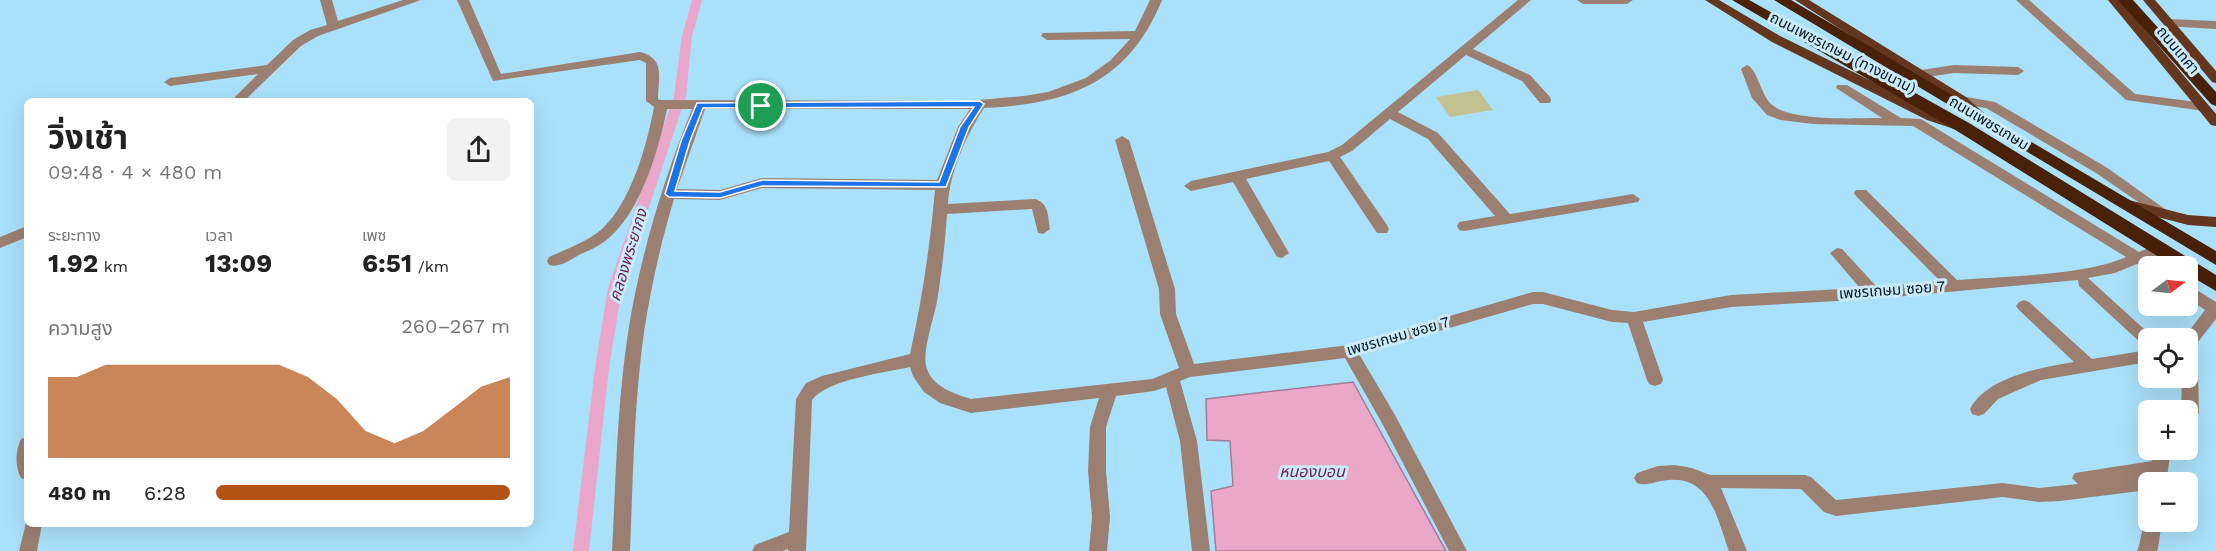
<!DOCTYPE html>
<html lang="th">
<meta charset="utf-8">
<style>
:root{--surface:#fff;--page:#f2f2f2;--text:#222;--muted:#767676;--accent:#b45214}
body{margin:0;font-family:"Work Sans","Noto Sans Thai",sans-serif;background:var(--page);color:var(--text);height:100vh;display:flex;flex-direction:column;font-size:22px;white-space:nowrap}
*{box-sizing:border-box;margin:0}
p{font-size:20px;color:var(--muted)}
.icon{flex:none;width:33px;height:33px;fill:none;stroke:currentColor;stroke-width:2;stroke-linecap:round;stroke-linejoin:round}
.map{position:relative;flex:1;overflow:hidden}
.panel{position:absolute;left:24px;top:98px;width:510px;height:429px;display:flex;flex-direction:column;background:var(--surface);border-radius:9px;box-shadow:0 6px 24px #0002}
.panel>*{flex:none}
.needle{width:39px;rotate:75deg}
.buttons{position:absolute;left:2138px;top:256px;display:grid;gap:12px}
.buttons a{display:grid;place-items:center;width:60px;height:60px;border-radius:9px;background:var(--surface);box-shadow:0 6px 24px #0002;font-size:30px}
.pin{position:absolute;display:grid;place-items:center;width:51px;height:51px;color:#fff;margin:-26px;border:3px solid #fff;border-radius:50%;box-shadow:0 2px 6px #0007}
.round{display:grid;place-items:center;flex:none;width:63px;height:63px;border-radius:9px;background:var(--page)}
.headline{display:flex;align-items:center;justify-content:space-between;height:102px;padding:0 24px}
h1{font-size:33px;font-weight:700;line-height:45px}
.stats{display:grid;grid-template-columns:repeat(3,1fr);gap:9px;height:102px;padding:6px 24px}
.stats div{display:grid;align-content:center}
.stats b{font-size:26px;font-weight:700}
.stats small{font-size:16px;font-weight:400}
.stats p{font-size:16px}
.chart{height:168px;padding:12px 24px}
.chart p{display:flex;justify-content:space-between}
.chart svg{width:100%;height:108px;margin-top:6px;fill:var(--accent);opacity:.7}
ul{padding:0 24px;list-style:none;font-size:20px}
li{display:grid;grid-template-columns:96px 72px 1fr;align-items:center;height:45px}
li i{height:15px;border-radius:8px;background:var(--accent)}
.map>svg:first-child{display:block}
.green{fill:#c2c190}
.water{fill:#eaa7ca;stroke:#a57c97;stroke-width:1.5}
.lines{fill:none;stroke-linecap:round;stroke-linejoin:round}
.canal{fill:#eaa7ca;fill-rule:evenodd}
.minor{fill:#9b7f71;fill-rule:evenodd}
.major{fill:#64361d;fill-rule:evenodd}
.highway{fill:#492008;fill-rule:evenodd}
.route{fill:#1a73e8;stroke:#fff;stroke-width:1.5;fill-rule:evenodd}
.labels{text-anchor:middle;dominant-baseline:central;stroke-width:6;stroke-linejoin:round;paint-order:stroke}
.street-label{font-size:15px;fill:#031821;stroke:#caeaf9}
.water-label{font-size:16px;font-style:italic;fill:#702452;stroke:#caeaf9}
</style>
<div class="map">
<svg width="2216" height="551" viewBox="0 0 2216 551">
<rect width="100%" height="100%" fill="#aae1fa"/>
<!-- green -->
<path class="green" d="M1478,90L1493,110L1450,117L1436,97Z"/>
<!-- water -->
<path class="water" d="M1353,382L1446,551H1216L1211,491L1233,486L1230,441L1207,440L1206,399Z"/>
<g class="lines">
<!-- canal -->
<path class="canal" d="M692,0H702L692,36L686,96L622,288L609,368L589,551H573L595,368L608,288L674,96L682,36Z"/>
<!-- minor -->
<path class="minor" d="M320,0H332L338,21L403,0H421L318,36L301,46L245,100H232L258,74L170,86L164,82L170,78L267,65L293,40L310,30L327,25Z
M457,0H469L501,74L640,52C666,59 658,77 658,99L660,100L968,101L1024,96L1048,92L1086,78L1111,60L1130,39L1047,40L1041,36L1043,33L1135,31L1150,0H1162C1128,83 1069,104 984,108C966,136 950,171 948,204L1035,199C1049,203 1048,217 1050,229L1043,234L1038,233L1032,209L947,214C945,243 942,272 937,301C934,319 921,353 927,369C933,387 955,394 971,399L1152,379L1179,368L1160,314L1159,289L1115,140L1122,136L1129,140L1175,289L1176,314L1194,364L1349,345L1533,292H1543L1612,310L1634,312L1731,295L1860,288L1830,253L1837,248L1842,249L1877,287L1940,281L1856,196L1854,193L1856,190H1866L1957,280C2005,276 2083,276 2126,257L1913,126L1813,124L1781,120L1767,115L1752,98L1741,69L1747,65C1757,68 1761,95 1771,104C1790,122 1855,118 1882,118L1836,88L1837,85H1847L1901,118L1921,119L2139,252L2161,243L2166,244L2168,248L2166,252L2150,259L2160,267H2148V271L2137,264L2115,273L2088,278L2155,339H2148V346L2142,344L2079,286L2078,280L1873,299L1731,307L1643,322L1663,380L1661,384L1655,386L1649,384L1647,380L1628,323L1612,322L1543,304H1533L1359,354L1395,415L1467,551H1449L1383,425L1345,358L1190,377L1180,381L1197,441L1210,551H1192L1180,441L1166,387L1154,391L1116,396L1106,427V471L1110,517L1107,551H1089L1092,517L1088,471L1090,427L1099,398L971,413L940,403L924,392L913,376L910,367C884,373 828,379 812,400L806,551H788V549L782,551H752L755,545L789,532L796,399L806,383L822,376L910,354C922,300 930,246 935,190L762,188L720,200L674,199C661,242 651,287 644,332C634,404 633,478 630,551H612C616,478 617,405 628,333C640,256 663,181 692,109H667C659,148 642,208 611,236C602,245 590,250 579,255C570,260 559,268 549,265L547,261L549,257C566,249 587,242 602,229C631,202 647,145 654,107L646,101V63L640,60L493,81ZM705,109H970L958,127L937,180L762,178L720,190L677,189Z
M1518,0H1531L1473,49L1530,75L1550,97L1551,100L1550,103H1540L1522,81L1466,55L1398,112L1438,133L1510,214L1633,194L1640,199L1638,202L1464,231L1459,230L1457,226L1459,222L1495,216L1428,139L1390,119L1352,151L1340,157L1387,225L1389,229L1387,233H1377L1329,161L1246,179L1289,253L1282,258L1277,257L1233,182L1191,191L1184,186L1191,181L1328,152L1342,145Z
M1577,0H1633L1627,4H1583Z
M2016,0H2029L2135,94L2204,103L2210,107L2204,111L2126,100Z
M2168,19L2216,21V29L2164,26V20Z
M1954,65L2018,67L2024,71L2018,75L1954,73L1921,78L1915,74L1921,70Z
M1961,96L1995,102L2106,167L2172,214L2165,219L2160,217L2096,173L1986,108L1956,103L1955,100L1956,97Z
M27,226V237L0,248V237Z
M2187,284L2216,302V319L2194,347L2198,372L2199,413L2197,418L2187,423V411H2181L2182,378H2187V339H2183L2205,310L2187,298Z
M2024,300L2029,302L2092,359L2148,350V362L2041,380L1998,399L1984,414L1978,416L1972,414L1970,409C1986,377 2042,367 2074,362L2019,310L2016,306L2019,302Z
M27,437V480L21,478C15,467 15,451 21,439Z
M2153,450H2171L2166,483H2148V490L2060,501L2039,502L2003,497L1836,516L1824,512L1801,489L1721,488L1747,551H1729C1717,519 1711,477 1669,480C1658,480 1647,487 1637,483L1634,478L1637,473L1658,466L1675,465L1692,468L1710,475H1805L1811,477L1836,500L2003,483L2039,488L2078,484L2072,478L2075,473L2152,461Z
M2148,516V522H2162L2158,548L2157,551H2137C2142,540 2141,525 2148,516Z
M27,519V524H42L37,551H19Z"/>
<!-- major -->
<path class="major" d="M1705,0H1719L1780,36L1961,125L1954,129L1927,120L1772,42Z
M1795,0H1809L1966,97L1984,113L1977,117L1956,103Z
M2108,0H2120L2216,114V126L2211,125Z
M2143,0H2155L2216,71V83L2212,82Z
M2125,199L2188,215L2216,217V227L2188,225L2120,207L2118,204L2120,201Z"/>
<!-- highway -->
<path class="highway" d="M1732,0H1749L1969,123L2216,275V291L2187,274V267H2175L1957,131Z
M1774,0H1791L2216,251V265Z
M2118,0H2133L2216,92V106L2211,104Z"/>
</g>
<!-- route -->
<path class="route" d="M980,101L984,104L969,127L946,187L762,186L720,198L669,197L665,194L681,141L697,103ZM974,107L960,127L939,182L762,180L720,192L675,191L690,141L703,108Z"/>
<g class="labels">
<!-- street labels -->
<g class="street-label">
<text transform="translate(2178 50) rotate(50)">ถนนเทศา</text>
<text transform="translate(1843 53) rotate(27)">ถนนเพชรเกษม (ทางขนาน)</text>
<text transform="translate(1989 123) rotate(31)">ถนนเพชรเกษม</text>
<text transform="translate(1892 290) rotate(-4)">เพชรเกษม ซอย 7</text>
<text transform="translate(1398 336) rotate(-16)">เพชรเกษม ซอย 7</text>
</g>
<!-- water labels -->
<g class="water-label">
<text transform="translate(628 255) rotate(-73)">คลองพระยากง</text>
<text x="1312" y="471">หนองบอน</text>
</g>
</g>
</svg>
<div class="buttons">
<a><svg class="needle" viewBox="-14 -14 28 28"><path d="M0-13l5 13h-10z" fill="#e53935"/><path d="M0 13l5-13h-10z" fill="#767676"/></svg></a>
<a><svg class="icon" aria-label="locate" viewBox="0 0 24 24"><circle cx="12" cy="12" r="6"/><path d="M12 2v4M12 18v4M2 12h4M18 12h4"/></svg></a>
<a>+</a>
<a>−</a>
</div>
<div class="pin" style="left:761px;top:106px;background:#1e9e55"><svg class="icon" aria-label="arrive" viewBox="0 0 24 24"><path d="M6 21V4h12l-3 4 3 4H6"/></svg></div>
<section class="panel">
<div class="headline"><div><h1>วิ่งเช้า</h1><p>09:48 · 4 × 480 m</p></div><a class="round"><svg class="icon" aria-label="share" viewBox="0 0 24 24"><path d="M12 15V3M7 8l5-5 5 5M5 13v7h14v-7"/></svg></a></div>
<div class="stats">
<div><p>ระยะทาง</p><b>1.92<small> km</small></b></div>
<div><p>เวลา</p><b>13:09</b></div>
<div><p>เพซ</p><b>6:51<small> /km</small></b></div>
</div>
<div class="chart"><p><span>ความสูง</span>260–267 m</p>
<svg viewBox="0 0 160 44" preserveAspectRatio="none"><path d="M0 44V11L10 11L20 6L30 6L40 6L50 6L60 6L70 6L80 6L90 11L100 20L110 33L120 38L130 33L140 24L150 15L160 11V44z"/></svg>
</div>
<ul>
<li><b>480 m</b>6:28<i style="width:100%"></i></li>
</ul>
</section>
</div>
